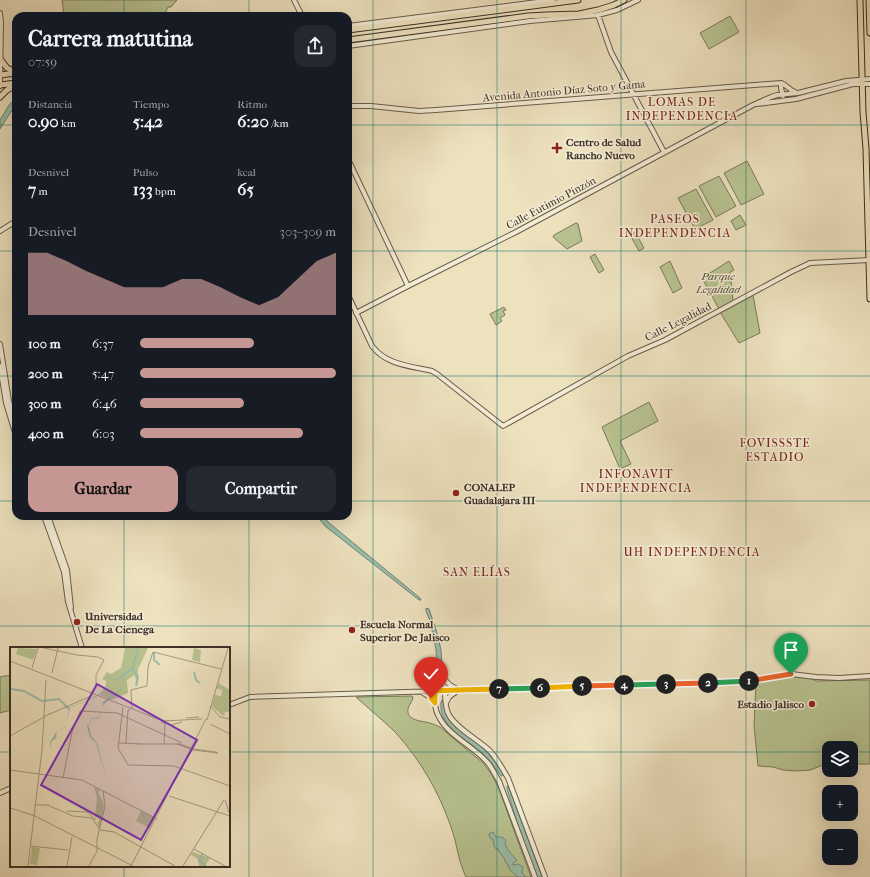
<!DOCTYPE html>
<html lang="es">
<meta charset="utf-8">
<style>
:root{--surface:#171b24;--page:#242831;--text:#f1f3f6;--muted:#9ea1a6;--accent:#c59692}
body{margin:0;font-family:"IM FELL French Canon",serif;background:var(--page);color:var(--text);height:100vh;display:flex;flex-direction:column;font-size:15px;white-space:nowrap}
*{box-sizing:border-box;margin:0}
p{font-size:13px;color:var(--muted)}
.icon{flex:none;width:22px;height:22px;fill:none;stroke:currentColor;stroke-width:2;stroke-linecap:round;stroke-linejoin:round}
.map{position:relative;flex:1;overflow:hidden}
.panel{position:absolute;left:12px;top:12px;width:340px;height:508px;display:flex;flex-direction:column;background:var(--surface);border-radius:12px;box-shadow:0 4px 16px #0002}
.panel>*{flex:none}
.tools{position:absolute;left:822px;top:741px;display:grid;gap:8px}
.tools a{display:grid;place-items:center;width:36px;height:36px;border-radius:8px;background:var(--surface);box-shadow:0 4px 16px #0002;font-size:20px}
.pin{position:absolute;display:grid;place-items:center;width:34px;height:34px;color:#fff;margin:-41px -17px;border-radius:50% 50% 50% 0;rotate:-45deg;box-shadow:0 0 4px #0007}
.pin .icon{rotate:45deg}
.km{position:absolute;width:20px;height:20px;margin:-10px;border-radius:50%;background:#222;color:#fff;font-size:11px;line-height:20px;text-align:center}
.round{display:grid;place-items:center;flex:none;width:42px;height:42px;border-radius:12px;background:var(--page)}
.head{display:flex;align-items:center;justify-content:space-between;height:68px;padding:0 16px}
h1{font-size:22px;font-weight:700;line-height:30px}
.figures{display:grid;grid-template-columns:repeat(3,1fr);gap:6px;height:68px;padding:4px 16px}
.figures div{display:grid;align-content:center}
.figures b{font-size:17px;font-weight:700}
.figures small{font-size:11px;font-weight:400}
.figures p{font-size:11px}
.chart{height:112px;padding:8px 16px}
.chart p{display:flex;justify-content:space-between}
.chart svg{width:100%;height:72px;margin-top:4px;fill:var(--accent);opacity:.7}
.primary-button{display:flex;gap:8px;margin-top:auto;padding:8px 16px}
.primary-button a{flex:1;height:46px;border-radius:12px;background:var(--accent);color:#111;font-size:16px;font-weight:700;line-height:46px;text-align:center}
.primary-button a+a{background:var(--page);color:var(--text)}
ul{padding:0 16px;list-style:none;font-size:13px}
li{display:grid;grid-template-columns:64px 48px 1fr;align-items:center;height:30px}
li i{height:10px;border-radius:5px;background:var(--accent)}
.map>svg:first-child{display:block}
.green{fill:#b8c391;stroke:#7a795b}
.water{fill:#9abeab;stroke:#748575}
.lines{fill:none;stroke-linecap:round;stroke-linejoin:round}
.tertiary-casing{stroke:#685c4b;stroke-width:6}
.primary-casing{stroke:#3c2f25;stroke-width:7}
.trunk-casing{stroke:#3c2f25;stroke-width:7}
.tertiary{stroke:#f3ecd5;stroke-width:4}
.primary{stroke:#ede1be;stroke-width:5}
.trunk{stroke:#ede1be;stroke-width:5}
.split-1-casing{stroke:#fff;stroke-width:8}
.split-2-casing{stroke:#fff;stroke-width:8}
.split-3-casing{stroke:#fff;stroke-width:8}
.split-4-casing{stroke:#fff;stroke-width:8}
.split-5-casing{stroke:#fff;stroke-width:8}
.split-6-casing{stroke:#fff;stroke-width:8}
.split-7-casing{stroke:#fff;stroke-width:8}
.split-8-casing{stroke:#fff;stroke-width:8}
.split-9-casing{stroke:#fff;stroke-width:8}
.split-1{stroke:#f0652b;stroke-width:5}
.split-2{stroke:#22a559;stroke-width:5}
.split-3{stroke:#f0652b;stroke-width:5}
.split-4{stroke:#22a559;stroke-width:5}
.split-5{stroke:#f0652b;stroke-width:5}
.split-6{stroke:#f5b400;stroke-width:5}
.split-7{stroke:#22a559;stroke-width:5}
.split-8{stroke:#f5b400;stroke-width:5}
.split-9{stroke:#f5b400;stroke-width:5}
.grid{fill:none;stroke:#0f766e;stroke-width:1;stroke-opacity:0.55}
.poi-dot{fill:#8f2418;stroke:#f3ecd5;stroke-width:1.5}
.labels{text-anchor:middle;dominant-baseline:central;stroke-width:3;stroke-linejoin:round;paint-order:stroke}
.street-label{font-size:11px;fill:#3c2f25;stroke:#f3ecd5}
.poi-label{font-size:11px;font-weight:bold;fill:#3c2f25;stroke:#f3ecd5;text-anchor:start}
.park-label{font-size:11px;font-style:italic;fill:#554d3b;stroke:#f3ecd5}
.neighbourhood-label{font-size:12px;letter-spacing:1px;fill:#7a1f14;stroke:#f3ecd5}
.inset-river{fill:none;stroke:#9abeab;stroke-width:2}
.inset-road{fill:none;stroke:#a69a81;stroke-width:1}
.view{fill:#7b2cbf;fill-opacity:0.15;stroke:#7b2cbf;stroke-width:2}
.inset-edge{fill:none;stroke:#3c2f25;stroke-width:2}
</style>
<div class="map">
<svg width="870" height="877" viewBox="0 0 870 877">
<rect width="100%" height="100%" fill="#ede1be"/>
<filter id="stains"><feTurbulence type="fractalNoise" baseFrequency=".005" numOctaves="4"/><feColorMatrix values="0 0 0 0 .2 0 0 0 0 .09 0 0 0 0 .02 0 0 0 .5 -.17"/></filter>
<radialGradient id="worn" r=".72"><stop offset=".6" stop-color="#630" stop-opacity="0"/><stop offset="1" stop-color="#630" stop-opacity=".3"/></radialGradient>
<!-- green -->
<path class="green" d="M62,0H177L171,7H168L167,9L164,16H64Z
M730,16L739,32L709,49L700,33Z
M747,161L764,194L741,205L724,173Z
M719,176L736,206L716,217L699,186Z
M696,189L713,220L695,229L678,198Z
M740,215L746,225L736,230L731,221Z
M576,223L578,224L582,241L567,249L553,237L554,235Z
M635,232L644,248L639,251L630,235Z
M595,254L604,270L599,273L590,257Z
M670,261L682,288L673,293L660,267Z
M729,261L734,270L730,272L733,301L719,309L702,278Z
M753,295L760,333L739,343L720,312Z
M504,307L506,310L503,311L505,315L500,318L502,321L496,325L490,314Z
M649,402L658,421L620,441L631,464L620,469L602,427Z
M11,675V710L0,713V677Z
M795,676L810,678L816,681L870,680V764H851V748H829V765H823L810,770L797,771L783,770L773,767L758,766L754,726L756,683Z
M412,696L413,697C413,701 409,704 408,709C406,721 423,721 430,723C434,724 437,726 440,727L484,764L492,775L499,789L531,877H466C458,861 457,843 451,827C439,792 420,759 395,732C383,720 369,709 356,697Z"/>
<!-- water -->
<path class="water" d="M16,98V104L0,129V120L9,105Z
M317,516H323L328,522L420,598L421,600H419L325,526Z
M426,608L429,609L437,633L441,650L443,686L441,689L438,687L436,649L430,621L426,611Z
M442,700C445,704 445,712 447,717L484,749L496,763L503,774L502,776H501C495,768 490,760 483,754C470,742 442,727 441,709C441,705 440,703 442,700Z
M507,786L509,788L542,877H537L518,826L507,789Z
M493,832L496,837C501,837 504,837 506,841L505,844C508,850 511,855 517,860L513,863V865L518,864L523,867L522,873L526,877H518L510,870L507,863H506L504,858L498,850V848L496,849L494,846L493,839L490,838L489,834Z"/>
<g class="lines">
<!-- tertiary casing -->
<g class="tertiary-casing">
<path id="tertiary" d="M294,0L302,16
M0,13L1,22L0,86
M598,15L611,52L664,152
M348,26L553,0
M348,46L530,21L598,15L617,10L638,0
M781,83C787,85 789,90 795,92
M781,83V88L783,96
M757,104L796,99L853,84H870
M348,106H371L419,111L436,110L781,83
M348,159L408,286
M0,231L16,221
M348,295L372,346C386,365 411,366 432,371L437,374L503,426L628,356L665,340L791,272L810,263L870,260
M356,313L408,286L516,232L753,105L771,97L777,95L798,93L846,81L870,79
M0,344L9,401L16,425
M0,366L6,403L16,436
M44,516L64,572L68,602L82,648
M48,516L67,570L71,608
M445,680L450,685L457,689
M423,691L429,687L434,681
M435,691C435,697 435,704 436,710C444,735 472,744 488,763C492,768 495,775 499,781L535,877
M445,691C445,699 445,708 449,715C456,728 477,739 489,750C497,758 502,768 508,778L545,877
M422,692L428,696L435,703
M446,703L449,697L457,691
M229,705L250,697L753,681L780,676L791,674L816,677L839,678L870,676
M0,793L11,788"/>
</g>
<!-- primary casing -->
<g class="primary-casing">
<path id="primary" d="M860,0L863,112L866,149L870,299
M869,0L870,33"/>
</g>
<!-- trunk casing -->
<g class="trunk-casing">
<path id="trunk" d="M348,30L578,0
M348,40L528,16L546,15L579,14L598,10L614,5L624,0
M1,60L7,68L16,72
M0,75L16,73
M0,85L16,83
M0,97L7,90L16,85"/>
</g>
<!-- tertiary -->
<use href="#tertiary" class="tertiary"/>
<!-- primary -->
<use href="#primary" class="primary"/>
<!-- trunk -->
<use href="#trunk" class="trunk"/>
</g>
<g class="lines">
<!-- split-1 casing -->
<g class="split-1-casing">
<path id="split-1" d="M749,681L791,674"/>
</g>
<!-- split-2 casing -->
<g class="split-2-casing">
<path id="split-2" d="M708,683L749,681"/>
</g>
<!-- split-3 casing -->
<g class="split-3-casing">
<path id="split-3" d="M666,684L708,683"/>
</g>
<!-- split-4 casing -->
<g class="split-4-casing">
<path id="split-4" d="M624,685L666,684"/>
</g>
<!-- split-5 casing -->
<g class="split-5-casing">
<path id="split-5" d="M582,686L624,685"/>
</g>
<!-- split-6 casing -->
<g class="split-6-casing">
<path id="split-6" d="M540,688L582,686"/>
</g>
<!-- split-7 casing -->
<g class="split-7-casing">
<path id="split-7" d="M499,689L540,688"/>
</g>
<!-- split-8 casing -->
<g class="split-8-casing">
<path id="split-8" d="M457,690L499,689"/>
</g>
<!-- split-9 casing -->
<g class="split-9-casing">
<path id="split-9" d="M431,698L435,703V691L457,690"/>
</g>
<!-- split-1 -->
<use href="#split-1" class="split-1"/>
<!-- split-2 -->
<use href="#split-2" class="split-2"/>
<!-- split-3 -->
<use href="#split-3" class="split-3"/>
<!-- split-4 -->
<use href="#split-4" class="split-4"/>
<!-- split-5 -->
<use href="#split-5" class="split-5"/>
<!-- split-6 -->
<use href="#split-6" class="split-6"/>
<!-- split-7 -->
<use href="#split-7" class="split-7"/>
<!-- split-8 -->
<use href="#split-8" class="split-8"/>
<!-- split-9 -->
<use href="#split-9" class="split-9"/>
</g>
<!-- grid -->
<path class="grid" d="M124,0V16M249,0V16M373,0V877M497,0V877M621,0V877M746,0V877M0,125H16M348,125H870M0,251H16M348,251H870M0,376H16M348,376H870M0,501H16M348,501H870M124,516V648M249,516V877M0,626H870M0,752H11M229,752H829M851,752H870M124,866V877"/>
<!-- markers -->
<g class="poi-dot">
<path d="M555 142h4v4h4v4h-4v4h-4v-4h-4v-4h4z"/>
<circle cx="456" cy="493" r="4"/>
<circle cx="77" cy="622" r="4"/>
<circle cx="352" cy="630" r="4"/>
<circle cx="812" cy="704" r="4"/>
</g>
<g class="labels">
<!-- street labels -->
<g class="street-label">
<text transform="translate(564 91) rotate(-5)">Avenida Antonio Díaz Soto y Gama</text>
<text transform="translate(551 203) rotate(-28)">Calle Eutimio Pinzón</text>
<text transform="translate(678 322) rotate(-27)">Calle Legalidad</text>
</g>
<!-- poi labels -->
<g class="poi-label">
<text x="566" y="142">Centro de Salud<tspan x="566" dy="13">Rancho Nuevo</tspan></text>
<text x="464" y="487">CONALEP<tspan x="464" dy="13">Guadalajara III</tspan></text>
<text x="85" y="616">Universidad<tspan x="85" dy="13">De La Cienega</tspan></text>
<text x="360" y="624">Escuela Normal<tspan x="360" dy="13">Superior De Jalisco</tspan></text>
<text x="804" y="704" text-anchor="end">Estadio Jalisco</text>
</g>
<!-- park labels -->
<g class="park-label">
<text x="718" y="276">Parque<tspan x="718" dy="13">Legalidad</tspan></text>
</g>
<!-- neighbourhood labels -->
<g class="neighbourhood-label">
<text x="682" y="102">LOMAS DE<tspan x="682" dy="14">INDEPENDENCIA</tspan></text>
<text x="675" y="219">PASEOS<tspan x="675" dy="14">INDEPENDENCIA</tspan></text>
<text x="775" y="443">FOVISSSTE<tspan x="775" dy="14">ESTADIO</tspan></text>
<text x="636" y="474">INFONAVIT<tspan x="636" dy="14">INDEPENDENCIA</tspan></text>
<text x="692" y="552">UH INDEPENDENCIA</text>
<text x="477" y="572">SAN ELÍAS</text>
</g>
</g>
<!-- overview -->
<g transform="translate(10 647)">
<rect width="220" height="220" fill="#ede1be"/>
<path d="M8,1L27,2L23,13L6,7ZM115,1H138L128,22V34L126,36L125,28L120,31L117,33L118,46L101,53L90,48L96,38V34L92,32L97,25L101,27L111,21ZM184,1L191,3L190,15L182,13ZM208,36L220,43V65H215L213,69L202,59L205,48L211,49L212,43L206,41ZM84,140L90,143L89,146L94,158L90,183L87,175H89V171L85,170L87,152ZM131,164L145,171L140,181L126,174ZM22,200L30,201L27,218L20,217ZM183,205L200,211L195,219H189L188,212L181,208Z" fill="#b8c391"/>
<path d="M99,29L95,32L96,35L94,42L90,48L60,61L55,79L52,82L47,84L46,91L41,95V103L40,95L47,84L55,80L59,61L88,48L94,42L96,35L95,32L96,30L100,29L105,33L109,30L114,29V33L112,42L93,58L89,71L82,72L78,78L80,83L81,89L87,96L97,133L86,96L80,90L77,79L82,71L90,70L93,55L112,41L114,30L105,34Z" fill="#9abeab"/>
<path class="inset-river" d="M144,6V13L150,18M122,22L128,30L126,39M184,25L186,33L190,36M112,29L122,22L128,1M1,42L14,44L32,54L49,52L59,62M193,207L189,213L196,219"/>
<path class="inset-road" d="M34,1L67,8L88,10L94,13L86,28V39L81,49L40,67M0,14L153,74L192,72M22,21L28,1M42,26L48,1M200,59L210,70L220,72M113,60L108,101L118,118L164,119L220,139M122,61L121,43L137,39L138,20L143,5L211,22M176,71L189,70M197,73L218,1M151,75L161,78L172,75M200,77L220,87M0,89L41,66M108,96L132,97H170L184,102L205,105L208,106L183,103L167,97M116,96L118,63H120M154,97L155,77M0,123L72,133L147,172M53,131L62,85L70,64L107,66L172,96M159,149L220,169M215,153L220,168M26,158H39M37,158L63,169L82,171L90,183L104,185L165,219M0,161L25,169L123,219M57,164L77,165L86,173M20,199L58,203M184,202L215,219M18,219L32,103L36,33M57,219L62,190M79,219L87,204V192L95,159L93,144M121,219L196,72M173,219L214,153"/>
<path class="view" d="M87,37L187,93L131,193L31,138Z"/>
<rect width="220" height="220" class="inset-edge"/>
</g>
<rect width="100%" height="100%" filter="url(#stains)"/>
<rect width="100%" height="100%" fill="url(#worn)"/>
</svg>
<div class="tools">
<a><svg class="icon" aria-label="layers" viewBox="0 0 24 24"><path d="M12 4l9 5-9 5-9-5zM3 14l9 5 9-5"/></svg></a>
<a>+</a>
<a>−</a>
</div>
<div class="pin" style="left:791px;top:674px;background:#1e9e55"><svg class="icon" aria-label="arrive" viewBox="0 0 24 24"><path d="M6 21V4h12l-3 4 3 4H6"/></svg></div>
<div class="pin" style="left:431px;top:698px;background:#d93025"><svg class="icon" aria-label="check" viewBox="0 0 24 24"><path d="M5 12l5 5 9-10"/></svg></div>
<b class="km" style="left:749px;top:681px">1</b>
<b class="km" style="left:708px;top:683px">2</b>
<b class="km" style="left:666px;top:684px">3</b>
<b class="km" style="left:624px;top:685px">4</b>
<b class="km" style="left:582px;top:686px">5</b>
<b class="km" style="left:540px;top:688px">6</b>
<b class="km" style="left:499px;top:689px">7</b>
<section class="panel">
<div class="head"><div><h1>Carrera matutina</h1><p>07:59</p></div><a class="round"><svg class="icon" aria-label="share" viewBox="0 0 24 24"><path d="M12 15V3M7 8l5-5 5 5M5 13v7h14v-7"/></svg></a></div>
<div class="figures">
<div><p>Distancia</p><b>0.90<small> km</small></b></div>
<div><p>Tiempo</p><b>5:42</b></div>
<div><p>Ritmo</p><b>6:20<small> /km</small></b></div>
</div>
<div class="figures">
<div><p>Desnivel</p><b>7<small> m</small></b></div>
<div><p>Pulso</p><b>133<small> bpm</small></b></div>
<div><p>kcal</p><b>65</b></div>
</div>
<div class="chart"><p><span>Desnivel</span>303–309 m</p>
<svg viewBox="0 0 160 44" preserveAspectRatio="none"><path d="M0 44V6L10 6L20 11L30 17L40 22L50 27L60 27L70 27L80 22L90 22L100 27L110 33L120 38L130 33L140 22L150 11L160 6V44z"/></svg>
</div>
<ul>
<li><b>100 m</b>6:37<i style="width:58%"></i></li>
<li><b>200 m</b>5:47<i style="width:100%"></i></li>
<li><b>300 m</b>6:46<i style="width:53%"></i></li>
<li><b>400 m</b>6:03<i style="width:83%"></i></li>
</ul>
<div class="primary-button"><a>Guardar</a><a>Compartir</a></div>
</section>
</div>
